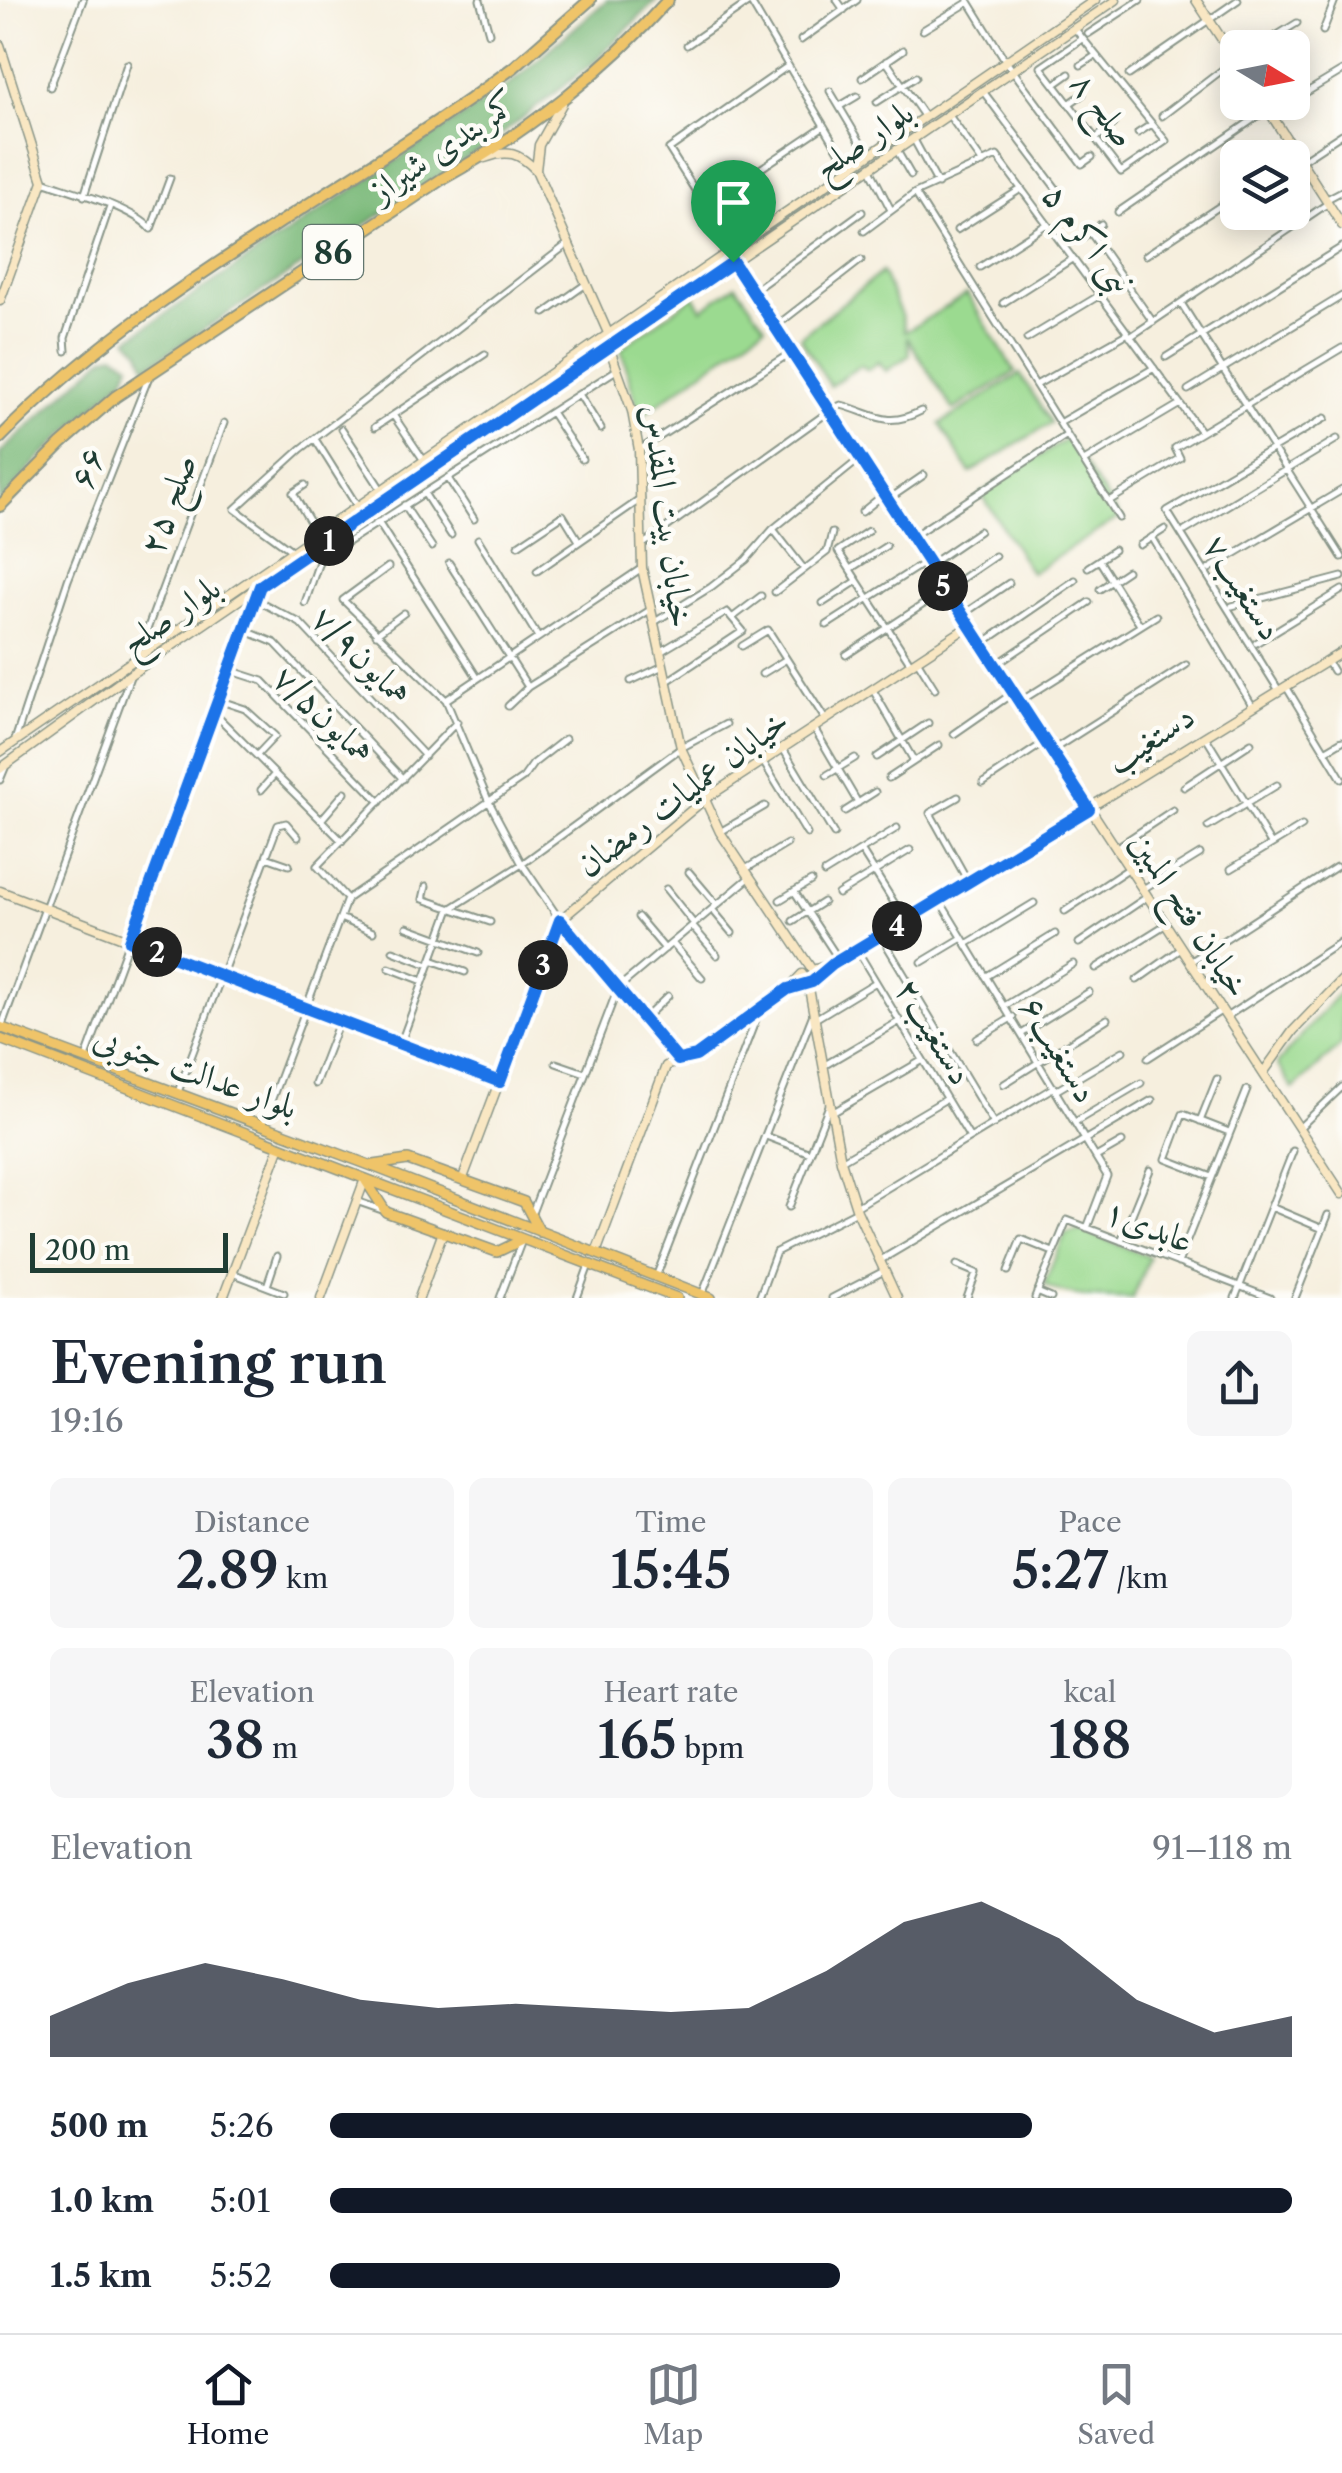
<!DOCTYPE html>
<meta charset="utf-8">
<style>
:root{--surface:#fff;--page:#f6f6f7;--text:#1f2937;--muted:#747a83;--line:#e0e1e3;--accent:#111827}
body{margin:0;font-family:"Libre Caslon Text",Amiri,serif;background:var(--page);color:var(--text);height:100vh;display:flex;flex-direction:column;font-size:38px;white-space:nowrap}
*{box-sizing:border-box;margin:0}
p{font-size:32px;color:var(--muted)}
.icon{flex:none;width:55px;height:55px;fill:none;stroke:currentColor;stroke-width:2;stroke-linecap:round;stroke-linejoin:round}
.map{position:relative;height:1298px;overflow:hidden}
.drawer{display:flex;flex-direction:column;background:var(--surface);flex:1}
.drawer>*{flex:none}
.needle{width:65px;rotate:100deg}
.tools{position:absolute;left:1220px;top:30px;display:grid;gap:20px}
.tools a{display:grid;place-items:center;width:90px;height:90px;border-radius:15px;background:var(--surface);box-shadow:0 5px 25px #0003;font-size:50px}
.scale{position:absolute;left:30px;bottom:25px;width:198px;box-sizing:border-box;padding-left:10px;border:5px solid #1f3d34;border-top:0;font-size:28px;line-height:35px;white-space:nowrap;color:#1f3d34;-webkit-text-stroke:8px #fdfcf7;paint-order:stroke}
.pin{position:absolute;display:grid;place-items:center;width:85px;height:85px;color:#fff;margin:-102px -42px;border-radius:50% 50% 50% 0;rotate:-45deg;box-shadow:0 0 10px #0007}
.pin .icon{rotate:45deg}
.km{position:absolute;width:50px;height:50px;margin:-25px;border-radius:50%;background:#222;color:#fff;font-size:28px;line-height:50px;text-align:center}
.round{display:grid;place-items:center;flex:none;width:105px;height:105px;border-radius:15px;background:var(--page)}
.overview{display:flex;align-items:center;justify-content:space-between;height:170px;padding:0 50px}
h1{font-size:55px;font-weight:600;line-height:75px}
.figures{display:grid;grid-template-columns:repeat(3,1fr);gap:15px;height:170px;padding:10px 50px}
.figures div{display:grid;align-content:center;border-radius:15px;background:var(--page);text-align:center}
.figures b{font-size:50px;font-weight:600}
.figures small{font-size:28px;font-weight:400}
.figures p{font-size:28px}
.chart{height:280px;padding:20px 50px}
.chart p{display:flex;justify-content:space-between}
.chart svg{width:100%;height:180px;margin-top:10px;fill:var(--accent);opacity:.7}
ul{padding:0 50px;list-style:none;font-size:32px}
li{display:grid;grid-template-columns:160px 120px 1fr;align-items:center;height:75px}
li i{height:25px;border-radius:12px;background:var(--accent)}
.menu{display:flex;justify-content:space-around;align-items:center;height:140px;border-top:2px solid var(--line);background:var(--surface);font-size:28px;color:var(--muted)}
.menu a{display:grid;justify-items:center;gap:5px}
.menu .selected{color:var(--accent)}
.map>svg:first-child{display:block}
.green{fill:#9bda90;stroke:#5d8c62;stroke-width:2.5}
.forest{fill:#7cba7a;stroke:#4e7c57;stroke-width:2.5}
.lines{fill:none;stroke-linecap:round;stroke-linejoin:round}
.street-casing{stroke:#8a9689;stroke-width:9}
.secondary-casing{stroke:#8a9689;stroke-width:11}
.primary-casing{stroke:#8a9689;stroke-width:12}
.highway-casing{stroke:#8a9689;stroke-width:14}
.street{stroke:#fff;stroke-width:5}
.secondary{stroke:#f9e7c3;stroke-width:8}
.primary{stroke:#efc469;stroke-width:9}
.highway{stroke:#efc469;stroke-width:10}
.route-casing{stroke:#fff;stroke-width:20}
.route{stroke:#1a73e8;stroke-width:12}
.labels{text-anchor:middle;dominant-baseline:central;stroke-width:9;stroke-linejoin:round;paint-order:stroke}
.shield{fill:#fdfcf7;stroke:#62766e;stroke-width:2.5}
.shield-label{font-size:32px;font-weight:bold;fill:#1f3d34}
.street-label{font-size:35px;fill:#1f3d34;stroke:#fdfcf7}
</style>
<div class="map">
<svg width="1342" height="1298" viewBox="0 0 1342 1298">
<rect width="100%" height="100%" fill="#fdfcf7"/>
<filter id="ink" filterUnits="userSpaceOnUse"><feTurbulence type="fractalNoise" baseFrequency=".01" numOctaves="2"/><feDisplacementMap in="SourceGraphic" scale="20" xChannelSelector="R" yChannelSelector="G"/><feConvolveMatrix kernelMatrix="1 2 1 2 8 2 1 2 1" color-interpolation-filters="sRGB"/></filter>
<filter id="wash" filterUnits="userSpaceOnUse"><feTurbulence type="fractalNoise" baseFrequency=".0048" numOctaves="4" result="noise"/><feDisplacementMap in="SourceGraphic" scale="40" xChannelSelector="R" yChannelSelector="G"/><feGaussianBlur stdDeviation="2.25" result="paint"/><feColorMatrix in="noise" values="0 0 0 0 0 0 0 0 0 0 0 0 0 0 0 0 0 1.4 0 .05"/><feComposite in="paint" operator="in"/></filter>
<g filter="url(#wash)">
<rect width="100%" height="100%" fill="#f6efde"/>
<!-- green -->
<path class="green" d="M882,272L901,315L905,332L967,294L1015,372L953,410L907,337L910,355L886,371L879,362L867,370L861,365L830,386L800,337Z
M736,285L765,326L640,417L621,348L694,296L702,309Z
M1020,374L1051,423L970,473L940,424Z
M1067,439L1120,517L1031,573L981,493Z
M1342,989V1044L1293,1089L1277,1064Z
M1079,1229L1149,1257L1133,1298C1105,1298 1065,1298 1044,1284L1065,1234Z"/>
<!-- forest -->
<path class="forest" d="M607,0H657L592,64L492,142L146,367L139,349L128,339L505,88Z
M115,354L130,364L125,377L39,459L0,503V453L106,356Z"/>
</g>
<g filter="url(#ink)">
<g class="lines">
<!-- street casing -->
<g class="street-casing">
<path id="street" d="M480,0L489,33
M837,0L844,10
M968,0L1005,60L1082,164L1092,157
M750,1L849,168
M1075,29L1166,141L1121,172L1041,67L1082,39
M923,30L969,2
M1323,31L1335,0
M1088,34L1140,0
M801,40L857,0
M687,45L749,2
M1256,48L1297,23
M886,61L924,116
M1081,65L1095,56
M788,66L669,149L705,206L824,126
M1129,75L1238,0
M862,78L903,50
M1055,84L1069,74
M50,87L83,0
M982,90L1061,195
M830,91L868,155
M1292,101L1342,71
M877,102L916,77
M1069,104L1083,94
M840,106L857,96
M948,114L983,163
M1271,114L1290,102
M1162,116L1235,60
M1138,133L1152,124
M913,138L938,184
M1095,139L1114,124
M896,149L911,175
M1301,161L1342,134
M870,169L891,210
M43,181C71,191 132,207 151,229L170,178
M915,193L1119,518
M84,196L127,64
M1327,199L1342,191
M1118,212L1267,110
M957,230L1021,189
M864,231L915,193L997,156L1201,432
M1090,232L1153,322
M1080,239L1101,224
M1146,255L1238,194
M980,267L1047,224
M753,291L862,212
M1003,303L1072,259
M1181,303L1342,557
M545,313L586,284
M776,326L861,260
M1130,337L1327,204
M1027,339L1100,295
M66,351L65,338L110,206
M1166,357L1342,247
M1036,385L1128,333
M1188,390L1342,296
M579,394L601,429
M551,412L582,459
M393,415L423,459
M1061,422L1154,368
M375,427L485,354
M342,429L381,489
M315,439L357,506
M639,450L792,352
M1084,461L1180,404
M448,478L474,519
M305,485L293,493L317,534
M424,493L451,535
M889,499L924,475
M1109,501L1180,458L1175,448L1342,348
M404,505L432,547
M862,512L883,495
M378,522L477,677
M773,529L804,569
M868,531L838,551L911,664
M1185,531L1337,439
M913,536L1067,435
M1152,537L1252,705
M478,539L538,637
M518,545L563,515L579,541
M642,545L831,410L841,405C875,414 886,429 921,411
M1140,545L1165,529
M291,550L235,509L301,449L569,243
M1099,560L1140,625
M449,563L528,687
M932,563L979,531
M388,567L343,600L446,700L488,800L522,864L560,920L678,1060
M1088,567L1114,550
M850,569L886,546
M1209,569L1342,490
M537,571L641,499
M948,588L995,556
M1100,589L1127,571
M775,592L827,552L832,533
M255,599L300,623L425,756
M305,603L325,544L340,547L618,369
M823,603L857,581
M1232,606L1342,577
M962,615L1009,583
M732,618L761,596
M653,623L711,587L746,560L773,529L861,458
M827,625L927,561
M244,630L275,643L403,779
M376,634L404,613
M983,643L1075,580
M1256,643L1342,590
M742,646L768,630L825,719
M660,652L727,612L743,631L666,682
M138,654L224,423
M846,655L924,604
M917,660L935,689
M1327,661L1333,671
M996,665L1089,602
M229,670L263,681L380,802
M762,674L785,660
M631,681L663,666
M1287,688L1342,779
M1278,689L1167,511L1325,418
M873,690L914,761
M218,700L245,709L275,736L257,755
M446,700L642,568
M1019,702L1156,616
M508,706L528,687L650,610
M213,712L342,841
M814,728L858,803
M954,734L1013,693
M1205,736L1271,844
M15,740L68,580L148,379
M782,747L834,834
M1051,751L1186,665
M1325,751L1342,741
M877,757L928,723
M762,760L807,834
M827,775L855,758
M889,778L939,745
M0,780L5,768
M983,783L1045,742
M1184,787L1251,743
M261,790L275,774
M958,797L930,813L969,883
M845,811L875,792
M321,820L345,792
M1208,827L1277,785
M720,832L765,806
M1117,847L1173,810
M861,850L905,920
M266,857L289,865
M1231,869L1302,826
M744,870L787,844
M689,872L716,904
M824,873L897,828
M426,886L423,899L490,922
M666,889L694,924
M1143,889L1200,854
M794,891L839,960
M838,894L910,850
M347,899L523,778L533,764L565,739
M347,899L317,866L457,722
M780,900L811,881
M940,901L1107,1176L1087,1228
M450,909L522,864L681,748L726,724
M712,909L732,933
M1065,911L1128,869
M638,917L665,949
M340,918L373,932
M793,921L823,902
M407,927L478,953
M693,927L717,955
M881,936L994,1124
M672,943L702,978
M968,943L1034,903
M1079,943L1147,897
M857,950L970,1138
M393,951L429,965
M431,960L465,972
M922,962L962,938
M1190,962L1336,867
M389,968L423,981
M1096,968L1165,925
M987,976L1055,934
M1137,980L1181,949
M1006,1005L1073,964
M1226,1017L1342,941
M644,1019L668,996
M815,1019L876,982
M1,1028L131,674
M1023,1033L1089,992
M977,1039L1013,1017
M400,1045L450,909
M1148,1058L1221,1011
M85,1060L259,588
M556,1063L585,1073
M825,1065L900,1021
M315,1084L339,1022
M1004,1084L1107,1019
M1057,1090L1123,1051
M178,1092L278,825L286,823L298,837
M832,1113L923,1060
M1200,1121L1217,1079
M1075,1122L1141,1083
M262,1125L347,899
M1299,1128L1342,1087
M766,1136L810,1153
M1096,1157L1122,1142
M841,1161L946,1099
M1212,1177L1166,1159L1183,1114L1229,1132
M356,1201L382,1210
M789,1207L830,1103
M856,1207L1054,1087
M1271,1207L1323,1229
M532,1213L618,988L749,878
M1121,1241L1150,1170
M879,1261L1152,1100
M1178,1263L1247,1090
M957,1265L976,1273L967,1298
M1008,1271L1021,1239L1053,1252
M232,1273L284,1293
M656,1277L758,1014
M267,1286L277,1256
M1037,1292L1051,1298
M702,1295L813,1014
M500,1298L521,1243
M577,1298L589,1265
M759,1298L776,1252L857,1211
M832,1298L884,1271
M1035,1298L1067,1220L1270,1298
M1235,1298L1293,1151
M1295,1298L1328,1215"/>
</g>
<!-- secondary casing -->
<g class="secondary-casing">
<path id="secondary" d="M1196,0L1238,64
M0,45L43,181L0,301
M1263,102L1342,225
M485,158C508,149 519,153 536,170L539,145L562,104
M536,170L608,333
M733,262L1342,1194
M609,347L632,411L639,450L642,568L681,748L720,832L812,970L833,964
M0,752L1095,0
M0,769L131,674L1116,0
M0,891L500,1082
M816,976L1342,652
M792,987L808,983L841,1161L857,1211L897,1298
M1263,1073L1293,1031L1342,980
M463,1178L560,920L705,799L969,626
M596,1253L666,1066L695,1056L788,989L802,974
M223,1298L280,1146
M321,1298L365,1179
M419,1298L443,1232"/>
</g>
<!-- primary casing -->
<g class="primary-casing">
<path id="primary" d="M0,1027L372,1166L711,1298
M0,1039L677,1298
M374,1165L408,1160L524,1202L540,1232
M366,1181L386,1212L497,1252L522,1240"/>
</g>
<!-- highway casing -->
<g class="highway-casing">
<path id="highway" d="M0,438C135,299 312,208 470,99L514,67L590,0
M0,506L61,444L115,397L442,179C525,134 606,70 668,0"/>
</g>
<!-- street -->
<use href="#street" class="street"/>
<!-- secondary -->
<use href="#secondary" class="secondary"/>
<!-- primary -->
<use href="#primary" class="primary"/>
<!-- highway -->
<use href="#highway" class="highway"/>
</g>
</g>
<g class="lines" filter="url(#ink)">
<!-- route casing -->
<g class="route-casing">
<path id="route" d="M733,262L1089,809L833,964L812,982L788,989L696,1056L678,1060L560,920L500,1082L130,941L260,586Z"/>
</g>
<!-- route -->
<use href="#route" class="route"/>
</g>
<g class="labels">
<!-- shield labels -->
<rect class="shield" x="303" y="225" width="60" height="54" rx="8"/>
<g class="shield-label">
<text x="333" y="252">86</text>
</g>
<!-- street labels -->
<g class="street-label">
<text transform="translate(1104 109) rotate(53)">۸ صلح</text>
<text transform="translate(863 139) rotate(-34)">بلوار صلح</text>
<text transform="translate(443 146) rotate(-34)">کمربندی شیراز</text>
<text transform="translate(1089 239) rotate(54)">نبی اکرم ۵</text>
<text transform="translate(86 467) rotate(-68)">۶۶</text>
<text transform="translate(167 504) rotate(-70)">صلح ۲۵</text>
<text transform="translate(669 516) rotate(83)">خیابان بیت المقدس</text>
<text transform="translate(1244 587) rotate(58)">دستغیب۷</text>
<text transform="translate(170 614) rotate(-34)">بلوار صلح</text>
<text transform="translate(362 655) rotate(45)">همایون۷/۹</text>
<text transform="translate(324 714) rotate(44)">همایون۷/۵</text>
<text transform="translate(1150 738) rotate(-33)">دستغیب</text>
<text transform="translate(682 792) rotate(-37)">خیابان عملیات رمضان</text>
<text transform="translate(1191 914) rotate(57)">خیابان فتح المبین</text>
<text transform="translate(935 1031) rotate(59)">۲دستغیب</text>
<text transform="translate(1060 1049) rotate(59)">دستغیب۶</text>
<text transform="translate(196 1071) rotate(20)">بلوار عدالت جنوبی</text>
<text transform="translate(1149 1225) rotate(21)">۱عابدی</text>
</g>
</g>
</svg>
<div class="tools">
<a><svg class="needle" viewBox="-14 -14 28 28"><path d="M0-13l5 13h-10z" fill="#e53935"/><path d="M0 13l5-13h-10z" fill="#747a83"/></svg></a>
<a><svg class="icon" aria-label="layers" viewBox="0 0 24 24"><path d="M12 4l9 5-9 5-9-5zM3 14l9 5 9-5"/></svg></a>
</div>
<div class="scale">200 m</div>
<div class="pin" style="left:733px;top:262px;background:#1e9e55"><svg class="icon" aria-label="arrive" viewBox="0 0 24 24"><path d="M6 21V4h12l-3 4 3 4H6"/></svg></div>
<b class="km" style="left:329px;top:541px">1</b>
<b class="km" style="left:157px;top:952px">2</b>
<b class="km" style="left:543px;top:965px">3</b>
<b class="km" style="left:897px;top:926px">4</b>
<b class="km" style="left:943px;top:586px">5</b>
</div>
<section class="drawer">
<div class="overview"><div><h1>Evening run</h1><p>19:16</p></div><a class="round"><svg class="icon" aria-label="share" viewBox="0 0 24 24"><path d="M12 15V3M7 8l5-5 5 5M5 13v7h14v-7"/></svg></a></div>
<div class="figures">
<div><p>Distance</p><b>2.89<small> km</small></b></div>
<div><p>Time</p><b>15:45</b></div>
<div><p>Pace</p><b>5:27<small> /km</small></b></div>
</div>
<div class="figures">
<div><p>Elevation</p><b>38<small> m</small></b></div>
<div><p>Heart rate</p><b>165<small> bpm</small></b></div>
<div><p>kcal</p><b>188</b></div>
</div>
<div class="chart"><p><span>Elevation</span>91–118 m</p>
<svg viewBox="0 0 160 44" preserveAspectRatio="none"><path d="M0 44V34L10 26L20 21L30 25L40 30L50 32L60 31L70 32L80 33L90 32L100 23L110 11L120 6L130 15L140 30L150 38L160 34V44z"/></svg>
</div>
<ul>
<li><b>500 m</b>5:26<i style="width:73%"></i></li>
<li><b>1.0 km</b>5:01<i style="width:100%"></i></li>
<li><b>1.5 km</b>5:52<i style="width:53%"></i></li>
</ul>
</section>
<nav class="menu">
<a class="selected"><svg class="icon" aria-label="home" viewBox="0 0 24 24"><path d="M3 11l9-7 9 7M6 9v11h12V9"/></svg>Home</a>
<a><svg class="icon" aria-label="map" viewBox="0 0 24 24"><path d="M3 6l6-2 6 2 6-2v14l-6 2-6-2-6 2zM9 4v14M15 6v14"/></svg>Map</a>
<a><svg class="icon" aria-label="saved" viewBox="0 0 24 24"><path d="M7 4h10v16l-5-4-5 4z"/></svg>Saved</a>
</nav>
